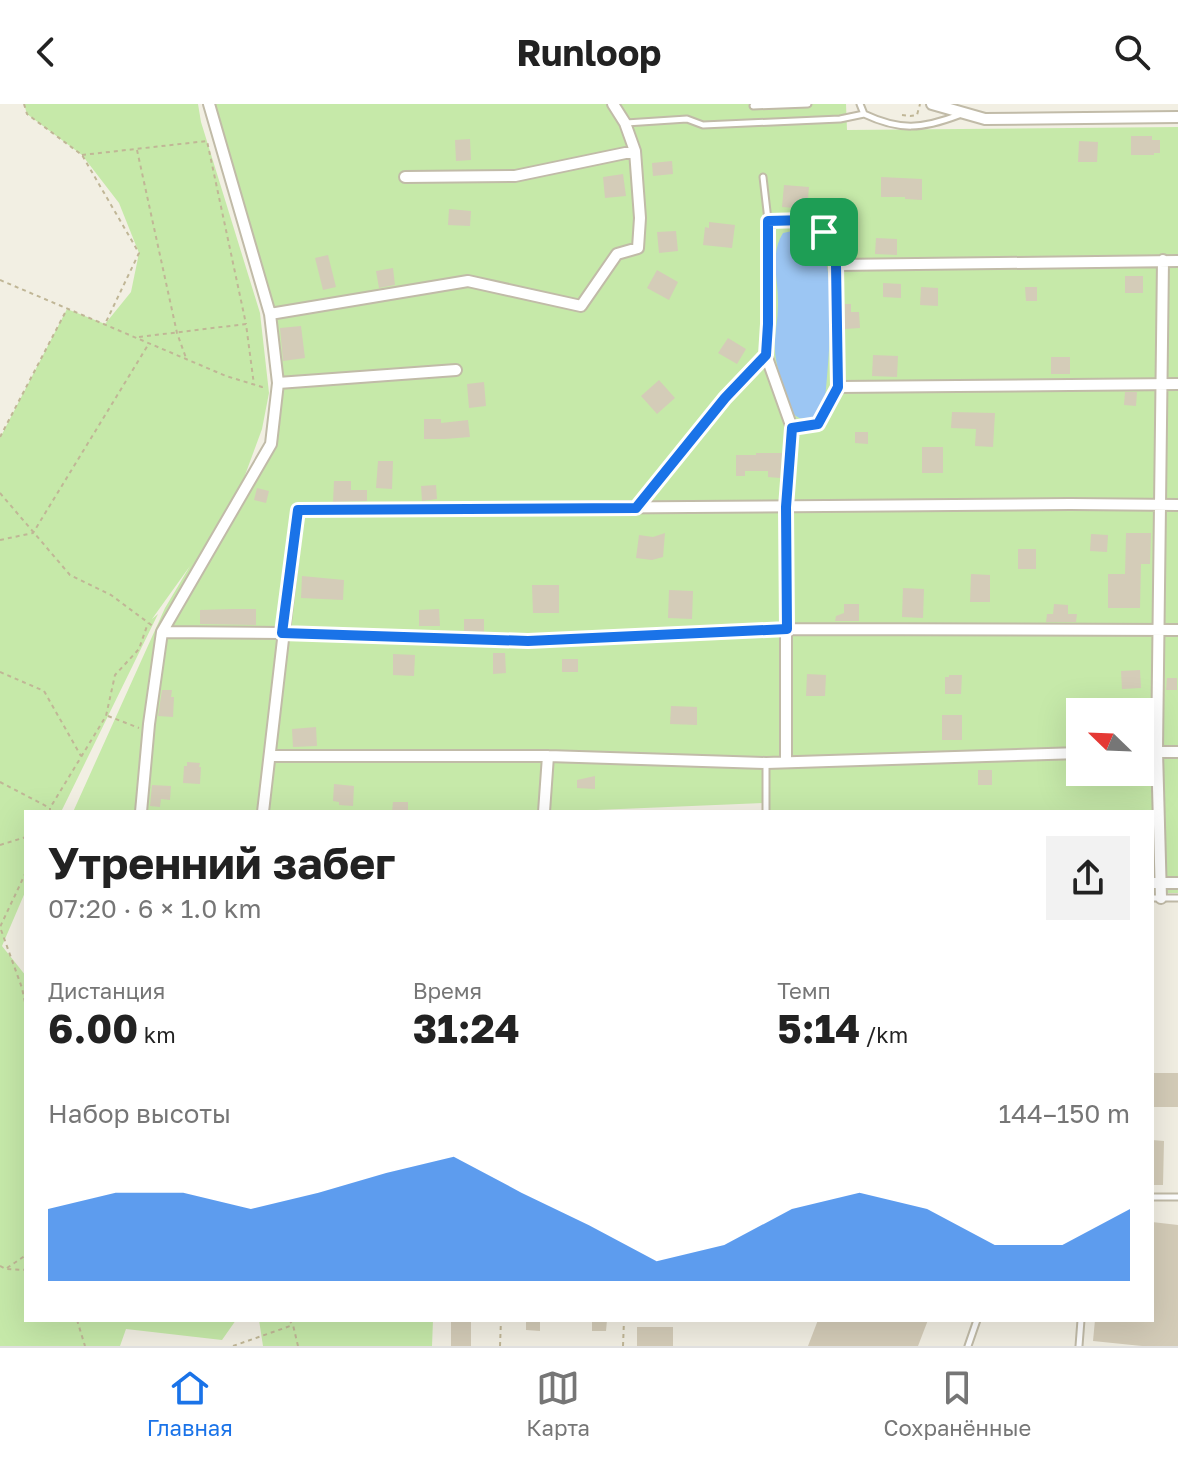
<!DOCTYPE html>
<html lang="ru">
<meta charset="utf-8">
<style>
:root{--surface:#fff;--page:#f2f2f2;--text:#222;--muted:#767676;--line:#e0e0e0;--accent:#1a73e8}
body{margin:0;font-family:"Golos Text",sans-serif;background:var(--page);color:var(--text);height:100vh;display:flex;flex-direction:column;font-size:30px;white-space:nowrap}
*{box-sizing:border-box;margin:0}
p{font-size:26px;color:var(--muted)}
.icon{flex:none;width:44px;height:44px;fill:none;stroke:currentColor;stroke-width:2;stroke-linecap:round;stroke-linejoin:round}
.map{position:relative;flex:1;overflow:hidden}
.drawer{position:absolute;left:24px;top:706px;width:1130px;height:512px;display:flex;flex-direction:column;background:var(--surface);border-radius:0px;box-shadow:0 8px 32px #0002}
.drawer>*{flex:none}
.needle{width:52px;rotate:293deg}
.tools{position:absolute;left:1066px;top:594px;display:grid;gap:16px}
.tools a{display:grid;place-items:center;width:88px;height:88px;border-radius:0px;background:var(--surface);box-shadow:0 8px 32px #0002;font-size:40px}
.pin{position:absolute;display:grid;place-items:center;width:68px;height:68px;color:#fff;margin:-34px;border-radius:16px;box-shadow:0 4px 12px #0006}
.round{display:grid;place-items:center;flex:none;width:84px;height:84px;border-radius:0px;background:var(--page)}
.summary{display:flex;align-items:center;justify-content:space-between;height:136px;padding:0 24px}
h1{font-size:44px;font-weight:700;line-height:60px}
.metrics{display:grid;grid-template-columns:repeat(3,1fr);gap:12px;height:136px;padding:8px 24px}
.metrics div{display:grid;align-content:center}
.metrics b{font-size:40px;font-weight:700}
.metrics small{font-size:22px;font-weight:400}
.metrics p{font-size:22px}
.chart{height:224px;padding:16px 24px}
.chart p{display:flex;justify-content:space-between}
.chart svg{width:100%;height:144px;margin-top:8px;fill:var(--accent);opacity:.7}
header{display:flex;justify-content:space-between;align-items:center;height:104px;padding:0 24px;background:var(--surface);font-size:36px;font-weight:700}
.dock{display:flex;justify-content:space-around;align-items:center;height:112px;border-top:2px solid var(--line);background:var(--surface);font-size:22px;color:var(--muted)}
.dock a{display:grid;justify-items:center;gap:4px}
.dock .active{color:var(--accent)}
.map>svg:first-child{display:block}
.green{fill:#c6e9a9;fill-rule:evenodd}
.water{fill:#9cc6f3}
.building{fill:#d4ccb8}
.lines{fill:none;stroke-linecap:round;stroke-linejoin:round}
.lane-casing{stroke:#c1bba8;stroke-width:9}
.street-casing{stroke:#c1bba8;stroke-width:14}
.path{stroke:#c0b696;stroke-width:2;stroke-dasharray:4 4;stroke-linecap:butt}
.lane{stroke:#fff;stroke-width:5}
.street{stroke:#fff;stroke-width:10}
.route-casing{stroke:#fff;stroke-width:16}
.route{stroke:#1a73e8;stroke-width:10}
</style>
<header><svg class="icon" aria-label="back" viewBox="0 0 24 24"><path d="M15 5l-7 7 7 7"/></svg>Runloop<svg class="icon" aria-label="search" viewBox="0 0 24 24"><circle cx="10" cy="10" r="6"/><path d="M15 15l6 6"/></svg></header>
<div class="map">
<svg width="1178" height="1242" viewBox="0 0 1178 1242">
<rect width="100%" height="100%" fill="#f2efe3"/>
<!-- green -->
<path class="green" d="M24,0H198L201,18L260,209L269,289L262,325L240,385L267,340L272,276L267,227L253,164L209,24L205,0H846L847,26L1178,23V789H1152V708H763V699L549,708H73L165,504L190,462L152,515L158,510L61,708H26V786L2,842L26,872V1216H236L222,1236L126,1225L120,1242H0V334L67,205L105,220L131,188L139,149L119,99L82,51L27,10ZM1080,608H1140V668H1080Z
M259,1216H433L432,1242H263Z"/>
<!-- water -->
<path class="water" d="M802,125C808,127 813,129 817,135C839,166 828,258 825,297L822,308C793,328 786,300 781,277C779,267 775,256 775,246C774,231 778,217 778,202C779,178 769,151 783,129Z"/>
<!-- building -->
<path class="building" d="M1131,32H1152V36H1160V49H1154V51H1131Z
M470,35L471,56L456,57L455,36Z
M1079,37L1098,38L1097,58H1078Z
M672,57L673,70L653,72L652,59Z
M623,70L626,92L605,94L603,73Z
M881,73L922,75V96L905,95V93H881Z
M784,81L809,83L807,105L782,103Z
M449,105L471,107L470,122L448,121Z
M709,118L735,121L732,144L703,141L705,123L709,124Z
M676,127L678,147L659,149L657,128Z
M876,134L897,135V151L875,150Z
M328,151L336,183L323,186L315,154Z
M393,164L395,181L379,184L376,167Z
M657,166L678,178L669,196L647,184Z
M1125,172H1143V189H1125Z
M883,179L901,180V194L883,193Z
M921,183L938,184V202L920,201Z
M1025,183H1037V197H1026Z
M845,200H851V208H859L860,224L845,225Z
M301,222L305,254L283,257L280,224Z
M728,234L746,245L737,260L718,249Z
M873,251L898,252L897,273L872,272Z
M1051,253H1070V270H1051Z
M659,276L675,294L657,310L641,292Z
M484,278L486,302L469,304L467,280Z
M1125,288H1137L1136,302L1124,301Z
M952,308L995,309L993,343L975,342L976,325L951,324Z
M424,315H441V319L468,316L470,333L445,335H424Z
M855,328H868V340L855,339Z
M922,343H943V369H922Z
M756,349H782L780,374L768,373V367H745V372H736V351H756Z
M378,357H393L392,385L376,384Z
M334,377H351V386H367V397L333,398Z
M436,381L437,395L422,397L421,382Z
M257,384L269,387L266,399L254,396Z
M665,429L663,453L652,456L636,454L639,431L653,433Z
M1126,429H1151L1150,460H1141L1140,504H1108V470H1125Z
M1091,430L1108,431L1107,448L1090,447Z
M1018,445H1036V465H1018Z
M971,470L990,471V498H970Z
M302,472L344,476L343,496L301,494Z
M532,481H559V509H533Z
M903,484L924,485L923,514L902,513Z
M669,486L693,487L692,515L668,514Z
M844,500H859V517H835L836,512L844,509Z
M1054,500L1068,501V510H1077L1076,518H1046L1047,510H1053Z
M233,505H256V521L200,520V506Z
M439,505L440,522H419V506Z
M464,515H484V528L464,527Z
M493,549H505L506,569L493,570Z
M393,550L415,551L414,572L393,571Z
M562,555H578V568H562Z
M1140,566L1141,584L1122,585L1121,567Z
M807,570L826,571L825,592H806Z
M949,571H962L961,590H945V573H949Z
M1167,574H1177V586H1166Z
M162,586H172L171,593H174L173,613L158,612Z
M671,602L697,603V621L670,620Z
M942,611H962V636H942Z
M316,623L317,642L293,643L292,625Z
M187,658L200,659L199,663H201L200,680L183,679L184,662H187Z
M978,666H992V681H978Z
M595,672V685L577,684V676Z
M334,680L354,682L353,702L339,701V698L333,697Z
M152,681L171,682L170,696L161,695L160,703L150,702Z
M393,698H408V708H392Z
M1152,969H1178V1003H1152Z
M1152,1036L1164,1037L1163,1081H1152Z
M1152,1118L1178,1121V1242H1142L1093,1237L1095,1216H1152Z
M451,1216H471V1242H451Z
M526,1216H540V1227L526,1226Z
M592,1216H607L606,1227H592Z
M818,1216H928L918,1242H808Z
M637,1223H673V1242H637Z"/>
<g class="lines">
<!-- lane casing -->
<g class="lane-casing">
<path id="lane" d="M860,0L864,10C900,27 922,25 959,11
M753,2L808,0
M626,19L687,15L703,21L840,15L864,10
M763,73L768,116
M766,708V660
M1152,794H1178
M1152,1093H1178
M968,1242L977,1216
M1079,1242L1081,1216"/>
</g>
<!-- street casing -->
<g class="street-casing">
<path id="street" d="M932,0L985,15L1178,13
M405,73L515,72L635,47
M836,161L1178,157
M270,210L468,177L581,202L617,150L638,144L640,114L635,47L625,19L613,0
M278,279L456,266
M838,283L1178,280
M636,404L725,294L766,251
M162,528L282,529L528,537L787,525L1178,526
M1140,648H1178
M270,652H548L766,659L1080,649
M786,658V403L792,324L818,320L838,283L836,161L824,128L806,116L768,117V220L766,251L792,324
M141,708L149,620L162,528L271,340L278,279L270,210L209,0
M263,708L298,406L1070,400L1178,401
M544,708L548,652
M1152,779H1178
M1161,794L1157,647L1163,156"/>
</g>
<!-- path -->
<path class="path" d="M24,0L27,10L82,51L139,149L105,220
M902,11L910,12L917,11L920,0
M137,46L177,229L186,254
M82,51L207,37L246,220
M0,176L226,272L262,283L265,282
M139,233L246,220L254,281
M0,333L66,207
M0,389L70,471L111,491L154,523
M0,436L33,429L148,241
M0,568L44,587L81,652
M108,612L139,624
M0,678L48,703
M50,708V704L106,612L115,571L139,545L148,519
M0,741L26,733
M26,768L0,823L22,884L26,903
M0,1162L6,1165L26,1166
M7,1164L26,1151
M77,1216L85,1242
M289,1216L293,1221L298,1242
M233,1242L293,1221
M500,1242L501,1216
M623,1242L624,1216"/>
<!-- lane -->
<use href="#lane" class="lane"/>
<!-- street -->
<use href="#street" class="street"/>
</g>
<g class="lines">
<!-- route casing -->
<g class="route-casing">
<path id="route" d="M806,116L824,128L836,161L838,283L818,320L792,324L786,403L787,525L528,537L282,529L298,406L636,404L725,294L766,251L768,220V117Z"/>
</g>
<!-- route -->
<use href="#route" class="route"/>
</g>
</svg>
<div class="tools">
<a><svg class="needle" viewBox="-14 -14 28 28"><path d="M0-13l5 13h-10z" fill="#e53935"/><path d="M0 13l5-13h-10z" fill="#767676"/></svg></a>
</div>
<div class="pin" style="left:824px;top:128px;background:#1e9e55"><svg class="icon" aria-label="arrive" viewBox="0 0 24 24"><path d="M6 21V4h12l-3 4 3 4H6"/></svg></div>
<section class="drawer">
<div class="summary"><div><h1>Утренний забег</h1><p>07:20 · 6 × 1.0 km</p></div><a class="round"><svg class="icon" aria-label="share" viewBox="0 0 24 24"><path d="M12 15V3M7 8l5-5 5 5M5 13v7h14v-7"/></svg></a></div>
<div class="metrics">
<div><p>Дистанция</p><b>6.00<small> km</small></b></div>
<div><p>Время</p><b>31:24</b></div>
<div><p>Темп</p><b>5:14<small> /km</small></b></div>
</div>
<div class="chart"><p><span>Набор высоты</span>144–150 m</p>
<svg viewBox="0 0 160 44" preserveAspectRatio="none"><path d="M0 44V22L10 17L20 17L30 22L40 17L50 11L60 6L70 17L80 27L90 38L100 33L110 22L120 17L130 22L140 33L150 33L160 22V44z"/></svg>
</div>
</section>
</div>
<nav class="dock">
<a class="active"><svg class="icon" aria-label="home" viewBox="0 0 24 24"><path d="M3 11l9-7 9 7M6 9v11h12V9"/></svg>Главная</a>
<a><svg class="icon" aria-label="map" viewBox="0 0 24 24"><path d="M3 6l6-2 6 2 6-2v14l-6 2-6-2-6 2zM9 4v14M15 6v14"/></svg>Карта</a>
<a><svg class="icon" aria-label="saved" viewBox="0 0 24 24"><path d="M7 4h10v16l-5-4-5 4z"/></svg>Сохранённые</a>
</nav>
